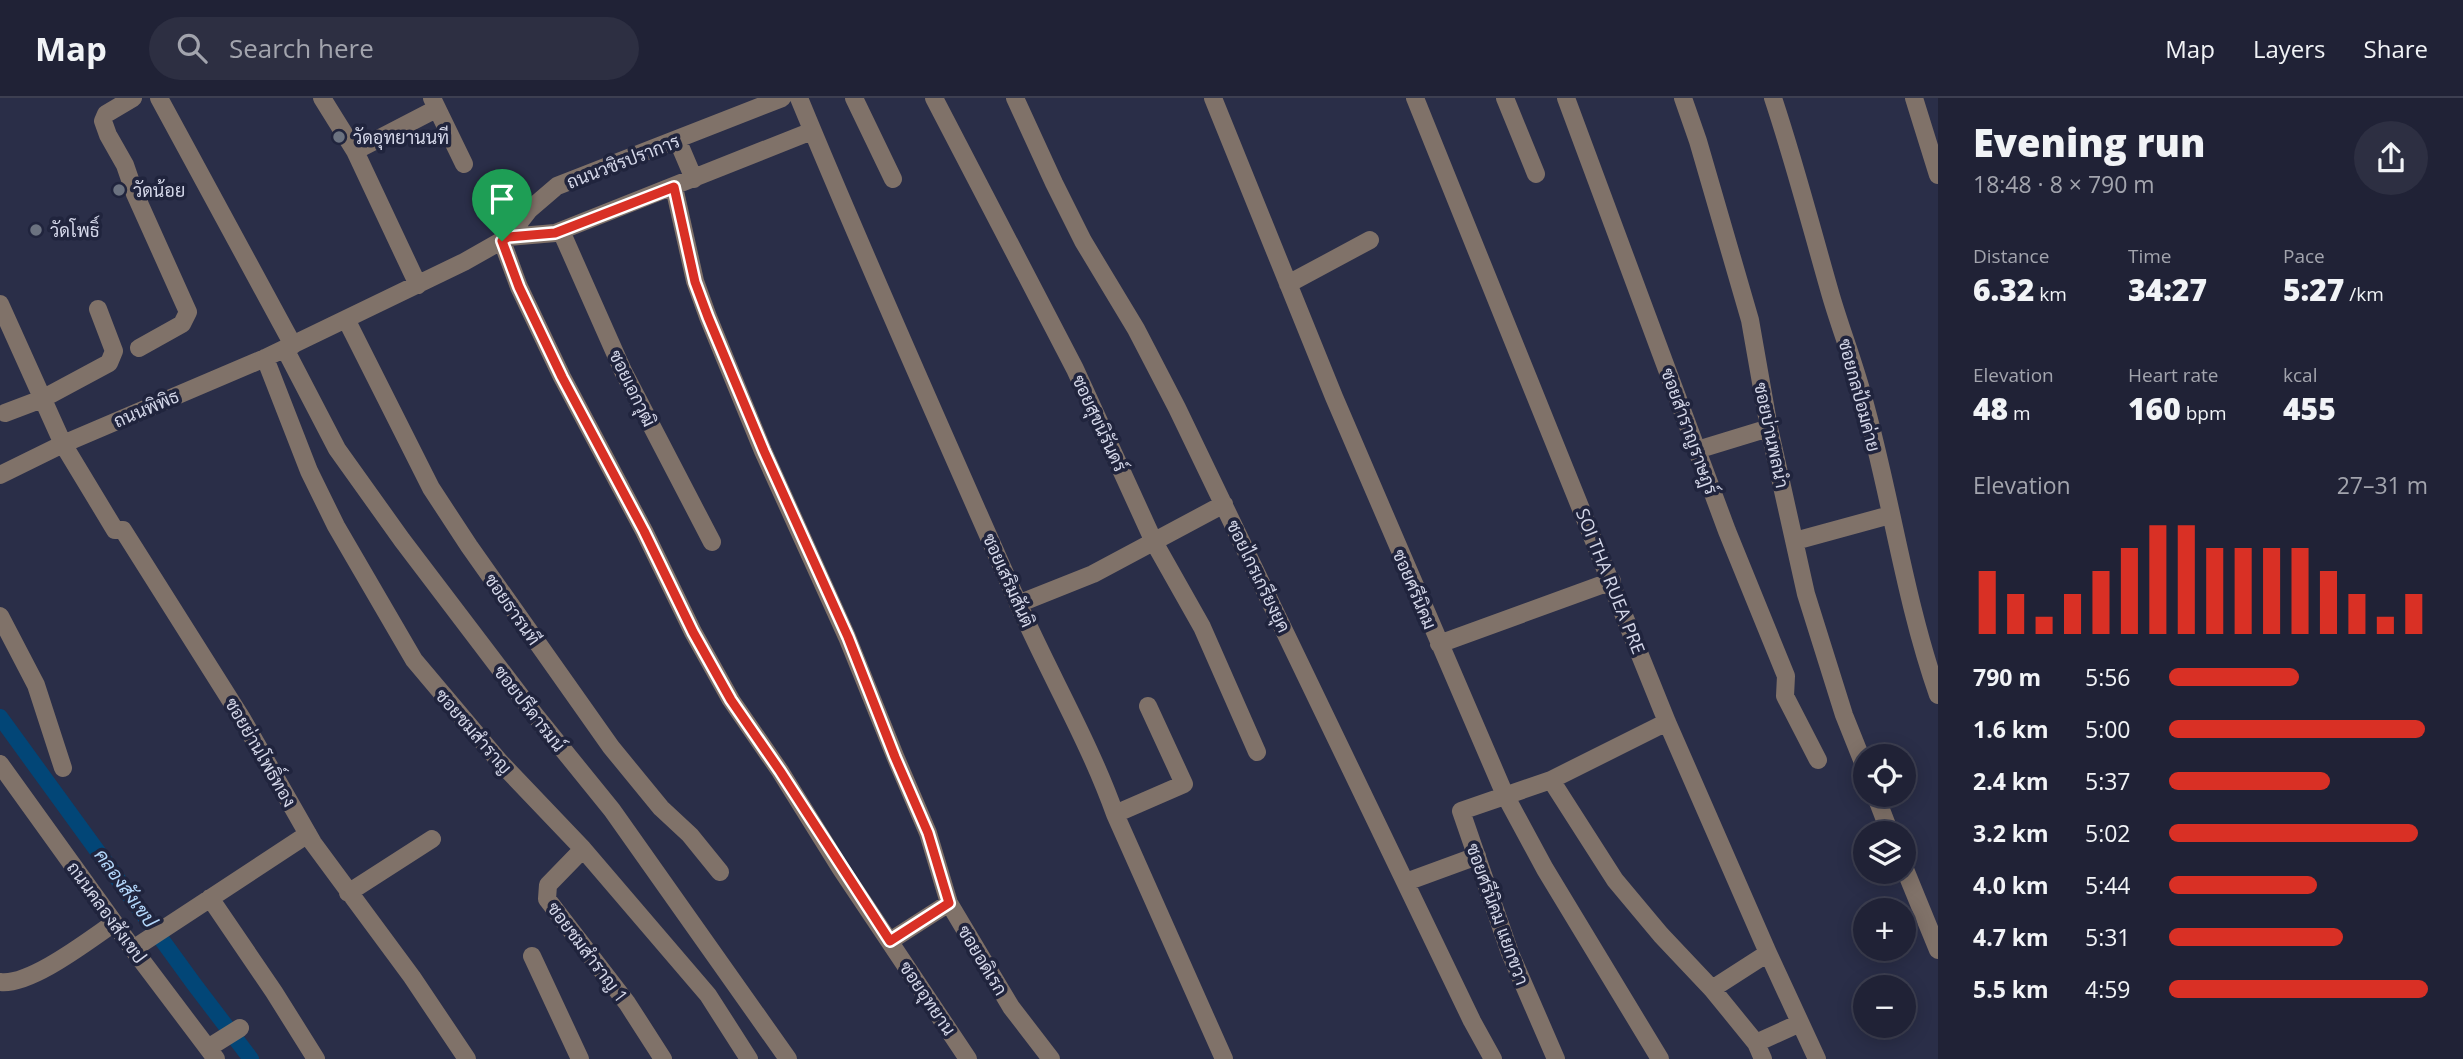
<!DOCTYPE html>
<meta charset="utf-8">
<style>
:root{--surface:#202236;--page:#2d2f42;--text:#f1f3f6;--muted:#a2a4ad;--line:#3d3f51;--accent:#d93025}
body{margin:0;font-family:"Open Sans",Sarabun,sans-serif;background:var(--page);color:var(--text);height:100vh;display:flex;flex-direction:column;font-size:26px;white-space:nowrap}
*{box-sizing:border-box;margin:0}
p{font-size:23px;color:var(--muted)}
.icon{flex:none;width:38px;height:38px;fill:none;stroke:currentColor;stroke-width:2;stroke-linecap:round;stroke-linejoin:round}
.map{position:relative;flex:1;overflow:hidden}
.details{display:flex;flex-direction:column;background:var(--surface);width:525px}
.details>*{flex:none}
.fabs{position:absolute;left:1853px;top:646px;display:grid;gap:14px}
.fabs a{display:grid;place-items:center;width:63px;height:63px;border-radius:50%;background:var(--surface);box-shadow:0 4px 18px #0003,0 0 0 2px var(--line);font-size:35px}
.pin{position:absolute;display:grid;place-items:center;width:60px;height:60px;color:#fff;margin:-72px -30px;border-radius:50% 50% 50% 0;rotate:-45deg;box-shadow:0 0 7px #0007}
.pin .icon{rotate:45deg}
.round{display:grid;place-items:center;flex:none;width:74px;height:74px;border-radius:37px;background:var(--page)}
.overview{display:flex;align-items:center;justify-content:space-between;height:119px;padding:0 35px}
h1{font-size:38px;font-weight:800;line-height:52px}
.stats{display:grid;grid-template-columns:repeat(3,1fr);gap:10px;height:119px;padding:7px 35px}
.stats div{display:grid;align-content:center}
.stats b{font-size:30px;font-weight:800}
.stats small{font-size:19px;font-weight:400}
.stats p{font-size:19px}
.chart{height:196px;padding:14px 35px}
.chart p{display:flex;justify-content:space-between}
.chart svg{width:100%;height:126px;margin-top:7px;stroke:var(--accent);stroke-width:6}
ul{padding:0 35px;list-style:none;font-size:23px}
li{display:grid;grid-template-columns:112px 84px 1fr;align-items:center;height:52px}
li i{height:18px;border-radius:9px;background:var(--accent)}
header{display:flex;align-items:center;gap:42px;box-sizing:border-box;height:98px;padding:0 35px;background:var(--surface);border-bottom:2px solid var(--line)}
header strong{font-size:33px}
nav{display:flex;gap:38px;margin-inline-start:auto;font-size:24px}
.search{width:490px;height:63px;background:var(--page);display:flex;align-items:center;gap:18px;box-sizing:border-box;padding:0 24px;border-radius:38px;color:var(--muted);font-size:26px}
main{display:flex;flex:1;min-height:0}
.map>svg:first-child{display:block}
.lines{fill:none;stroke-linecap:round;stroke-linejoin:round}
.canal{stroke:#024677;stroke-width:16}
.minor{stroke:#807269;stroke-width:18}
.route-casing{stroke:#fff;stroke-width:14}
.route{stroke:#d93025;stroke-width:9}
.worship-dot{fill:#6b7280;stroke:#20243d;stroke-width:2.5}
.labels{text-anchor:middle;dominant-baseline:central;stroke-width:7;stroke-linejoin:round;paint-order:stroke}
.poi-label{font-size:18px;fill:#d4d7e9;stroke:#20243d;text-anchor:start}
.street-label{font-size:18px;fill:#d4d7e9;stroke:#20243d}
.water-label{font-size:19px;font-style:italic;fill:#b3d7fb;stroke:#20243d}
</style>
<header>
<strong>Map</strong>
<div class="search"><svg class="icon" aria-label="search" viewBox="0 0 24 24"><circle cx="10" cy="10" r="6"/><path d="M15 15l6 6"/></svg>Search here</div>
<nav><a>Map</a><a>Layers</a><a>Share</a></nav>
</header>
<main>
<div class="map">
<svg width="1938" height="961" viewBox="0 0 1938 961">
<rect width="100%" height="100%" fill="#2a2e48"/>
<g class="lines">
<!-- canal -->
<path class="canal" d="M0,619L194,886L251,961"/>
<!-- minor -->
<path class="minor" d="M133,0L106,16L103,23L108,37L125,67L135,96L188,214L182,226L139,250
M159,0L293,247
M322,0L355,53L418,187
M432,0L464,66
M799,0C869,170 944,337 1018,505C1049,576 1089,643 1115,716L1224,961
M854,0L893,81
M934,0L1075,271L1154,444L1202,529L1257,654
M1015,0L1054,85L1083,143L1136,231L1177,310L1472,923L1493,961
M1213,0L1334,299L1505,697L1545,771L1660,961
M1415,0L1667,624L1768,855L1817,961
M1505,0L1536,76
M1566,0L1727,433L1786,578L1785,598L1818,662
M1683,0L1698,43L1750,222L1769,330L1806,496L1844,617L1866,672
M1773,0C1795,66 1812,132 1831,198C1841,232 1854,265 1863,299C1891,398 1904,500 1938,597
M1914,0L1938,77
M677,41L694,81
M355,53L436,11
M674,89L695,183L708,219L763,353L847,539L895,658L928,735L949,805L1011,909L1051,961
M561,133L623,273L712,444
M508,139L555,135L812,33
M502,143L519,189L562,279L644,433L693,534L731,602L780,673L841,771L968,961
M1288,186L1370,142
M0,206L63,346L115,432H123L241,619L313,745L412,879L467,961
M346,221L431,390L469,448L611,649L661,710L690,737L720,774
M285,251L337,351L402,442L535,617L612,712L788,961
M265,260L309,373L336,428L414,562L500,664L583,751L708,897L749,961
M5,315L42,301L109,265L114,253L98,211
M1697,352L1769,330
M0,377L63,346L265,260L464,164L508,139L529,112L557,88L782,0
M1795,443L1890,417
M1018,506L1093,476L1224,406
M0,518L36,587L63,670
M1439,546L1612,483
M0,666L133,851L216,961
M1551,682L1615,782L1661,837L1712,891L1756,945L1763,961
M1875,696L1890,735
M1115,716L1184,686L1148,608
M583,751L548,787L547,801L627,905L663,961
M1904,769L1938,852
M1406,784L1477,758
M348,795L432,741
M210,800L274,894L316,961
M890,843L949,805
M133,851L308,736
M532,858L580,961
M0,884C30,888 89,842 114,825
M1712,891L1768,855
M1756,945L1800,925
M208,950L240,930
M1556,961L1510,855L1461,713L1551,682L1667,624"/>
</g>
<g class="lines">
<!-- route casing -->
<g class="route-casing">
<path id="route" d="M674,89L695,184L708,219L764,353L848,539L895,659L928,735L949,805L890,843L780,673L731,602L693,534L644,433L562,279L519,189L502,143L508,139L555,135Z"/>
</g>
<!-- route -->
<use href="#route" class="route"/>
</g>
<!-- markers -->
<g class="worship-dot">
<circle cx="339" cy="39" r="7"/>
<circle cx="119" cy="92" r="7"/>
<circle cx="36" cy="132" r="7"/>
</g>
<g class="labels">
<!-- poi labels -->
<g class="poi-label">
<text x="353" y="39">วัดอุทยานนที</text>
<text x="133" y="92">วัดน้อย</text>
<text x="50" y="132">วัดโพธิ์</text>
</g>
<!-- street labels -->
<g class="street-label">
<text transform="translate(623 63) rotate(-21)">ถนนวชิรปราการ</text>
<text transform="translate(633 290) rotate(64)">ซอยเอกวุฒิ</text>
<text transform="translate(1860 297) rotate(75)">ซอยกลป้อมค่าย</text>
<text transform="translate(146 310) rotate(-23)">ถนนพิพิธ</text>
<text transform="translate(1100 325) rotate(65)">ซอยสุขนิรันดร์</text>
<text transform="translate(1690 333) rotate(70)">ซอยสำราญราษฎร์</text>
<text transform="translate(1772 337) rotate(78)">ซอยบ่านพลนำ</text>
<text transform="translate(1259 478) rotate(64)">ซอยไกรเกรียงยุค</text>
<text transform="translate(1009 482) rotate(66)">ซอยเสริมสันติ</text>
<text transform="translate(1611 483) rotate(68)">SOI THA RUEA PRE</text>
<text transform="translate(1415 491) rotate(67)">ซอยศรีนิคม</text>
<text transform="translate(513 511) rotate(55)">ซอยธารนที</text>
<text transform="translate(530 610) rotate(52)">ซอยปรีดารมน์</text>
<text transform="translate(474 633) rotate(49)">ซอยชมสำราญ</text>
<text transform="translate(261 654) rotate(60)">ซอยย่านโพธิ์ทอง</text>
<text transform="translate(107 814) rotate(54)">ถนนคลองสังเขป</text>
<text transform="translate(1498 816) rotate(70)">ซอยศรีนิคม แยกขวา</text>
<text transform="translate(588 854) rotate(53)">ซอยชมสำราญ 1</text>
<text transform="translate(983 862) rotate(59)">ซอยอดิเรก</text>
<text transform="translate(928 900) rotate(56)">ซอยอุทยาน</text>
</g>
<!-- water labels -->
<g class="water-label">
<text transform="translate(126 790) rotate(54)">คลองสังเขป</text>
</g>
</g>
</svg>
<div class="fabs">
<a><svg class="icon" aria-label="locate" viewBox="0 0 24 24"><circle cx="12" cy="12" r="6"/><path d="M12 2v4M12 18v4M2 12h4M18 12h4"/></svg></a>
<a><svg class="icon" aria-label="layers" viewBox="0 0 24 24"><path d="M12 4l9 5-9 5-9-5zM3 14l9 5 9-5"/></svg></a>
<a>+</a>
<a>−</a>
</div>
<div class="pin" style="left:502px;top:143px;background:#1e9e55"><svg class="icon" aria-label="arrive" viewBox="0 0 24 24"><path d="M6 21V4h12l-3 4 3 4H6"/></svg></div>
</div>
<section class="details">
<div class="overview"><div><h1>Evening run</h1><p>18:48 · 8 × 790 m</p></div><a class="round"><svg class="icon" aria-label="share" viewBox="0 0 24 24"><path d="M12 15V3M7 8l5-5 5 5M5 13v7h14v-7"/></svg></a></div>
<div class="stats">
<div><p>Distance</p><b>6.32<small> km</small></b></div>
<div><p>Time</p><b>34:27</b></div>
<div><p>Pace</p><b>5:27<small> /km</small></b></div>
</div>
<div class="stats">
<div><p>Elevation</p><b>48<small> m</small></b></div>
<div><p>Heart rate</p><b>160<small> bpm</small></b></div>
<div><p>kcal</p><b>455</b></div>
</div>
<div class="chart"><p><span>Elevation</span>27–31 m</p>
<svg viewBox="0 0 160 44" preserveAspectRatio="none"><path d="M5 44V22M15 44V30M25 44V38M35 44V30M45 44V22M55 44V14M65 44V6M75 44V6M85 44V14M95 44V14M105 44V14M115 44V14M125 44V22M135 44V30M145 44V38M155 44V30"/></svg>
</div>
<ul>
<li><b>790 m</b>5:56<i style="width:50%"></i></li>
<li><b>1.6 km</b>5:00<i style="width:99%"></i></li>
<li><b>2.4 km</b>5:37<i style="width:62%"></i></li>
<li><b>3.2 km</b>5:02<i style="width:96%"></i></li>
<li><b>4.0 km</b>5:44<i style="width:57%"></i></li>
<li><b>4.7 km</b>5:31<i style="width:67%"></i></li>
<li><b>5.5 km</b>4:59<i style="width:100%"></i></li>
</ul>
</section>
</main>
